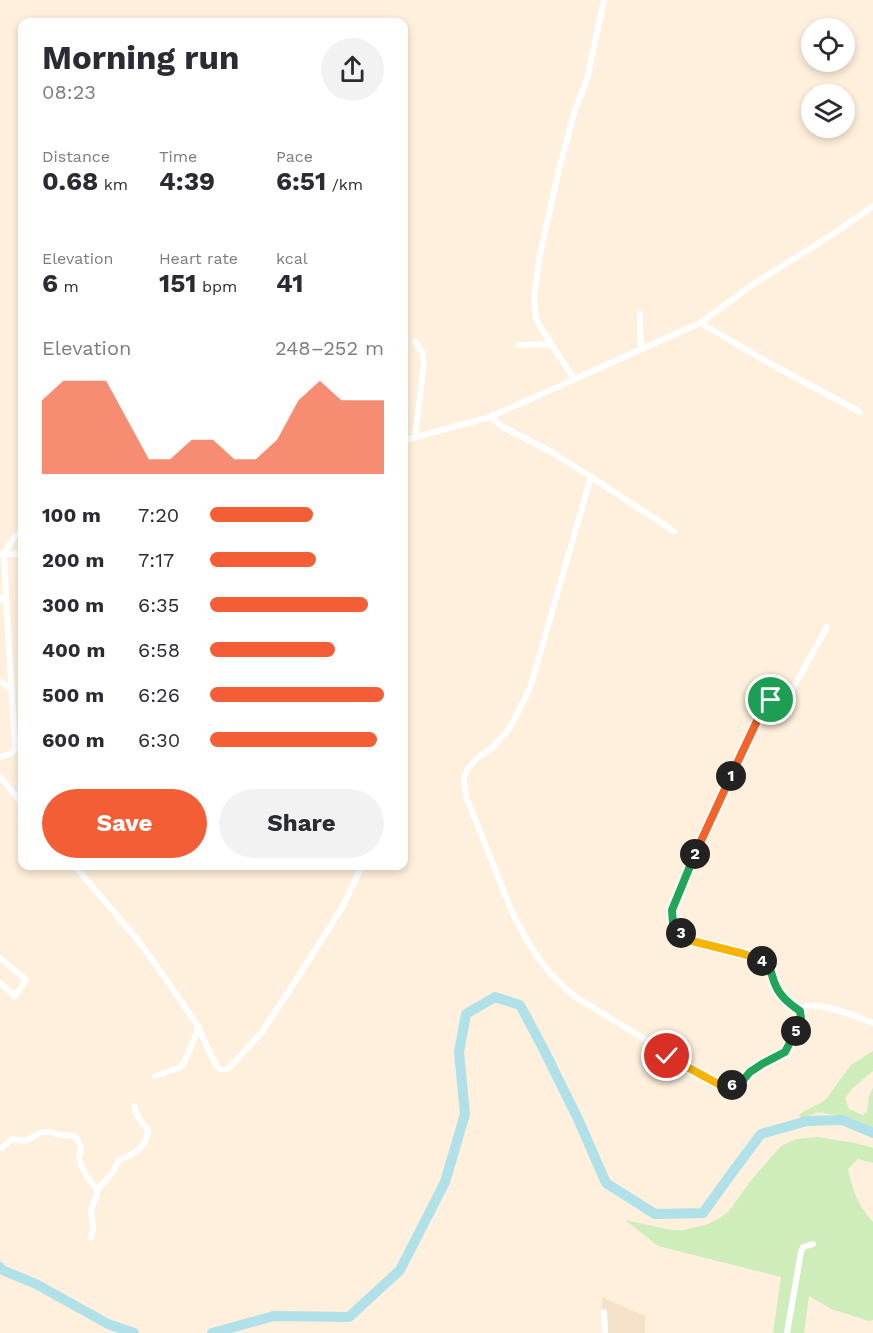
<!DOCTYPE html>
<meta charset="utf-8">
<style>
:root{--surface:#fff;--page:#f2f2f3;--text:#2b2b33;--muted:#7c7c81;--accent:#f35e37}
body{margin:0;font-family:"Work Sans",sans-serif;background:var(--page);color:var(--text);height:100vh;display:flex;flex-direction:column;font-size:22px;white-space:nowrap}
*{box-sizing:border-box;margin:0}
p{font-size:20px;color:var(--muted)}
.icon{flex:none;width:33px;height:33px;fill:none;stroke:currentColor;stroke-width:2;stroke-linecap:round;stroke-linejoin:round}
.map{position:relative;flex:1;overflow:hidden}
.panel{position:absolute;left:18px;top:18px;width:390px;height:852px;display:flex;flex-direction:column;background:var(--surface);border-radius:12px;box-shadow:0 3px 9px #0003}
.panel>*{flex:none}
.buttons{position:absolute;left:801px;top:18px;display:grid;gap:12px}
.buttons a{display:grid;place-items:center;width:54px;height:54px;border-radius:50%;background:var(--surface);box-shadow:0 3px 9px #0003;font-size:30px}
.pin{position:absolute;display:grid;place-items:center;width:51px;height:51px;color:#fff;margin:-26px;border:3px solid #fff;border-radius:50%;box-shadow:0 2px 6px #0007}
.km{position:absolute;width:30px;height:30px;margin:-15px;border-radius:50%;background:#222;color:#fff;font-size:16px;line-height:30px;text-align:center}
.round{display:grid;place-items:center;flex:none;width:63px;height:63px;border-radius:32px;background:var(--page)}
.summary{display:flex;align-items:center;justify-content:space-between;height:102px;padding:0 24px}
h1{font-size:33px;font-weight:700;line-height:45px}
.metrics{display:grid;grid-template-columns:repeat(3,1fr);gap:9px;height:102px;padding:6px 24px}
.metrics div{display:grid;align-content:center}
.metrics b{font-size:26px;font-weight:700}
.metrics small{font-size:16px;font-weight:400}
.metrics p{font-size:16px}
.chart{height:168px;padding:12px 24px}
.chart p{display:flex;justify-content:space-between}
.chart svg{width:100%;height:108px;margin-top:6px;fill:var(--accent);opacity:.7}
.cta{display:flex;gap:12px;margin-top:auto;padding:12px 24px}
.cta a{flex:1;height:69px;border-radius:36px;background:var(--accent);color:#fff;font-size:24px;font-weight:700;line-height:69px;text-align:center}
.cta a+a{background:var(--page);color:var(--text)}
ul{padding:0 24px;list-style:none;font-size:20px}
li{display:grid;grid-template-columns:96px 72px 1fr;align-items:center;height:45px}
li i{height:15px;border-radius:8px;background:var(--accent)}
.map>svg:first-child{display:block}
.residential{fill:#f6e2ca}
.green{fill:#cfecbb}
.lines{fill:none;stroke-linecap:round;stroke-linejoin:round}
.river{stroke:#b0e1e8;stroke-width:10}
.minor{stroke:#fff;stroke-width:6}
.split-1-casing{stroke:#fff;stroke-width:12}
.split-2-casing{stroke:#fff;stroke-width:12}
.split-3-casing{stroke:#fff;stroke-width:12}
.split-4-casing{stroke:#fff;stroke-width:12}
.split-5-casing{stroke:#fff;stroke-width:12}
.split-6-casing{stroke:#fff;stroke-width:12}
.split-7-casing{stroke:#fff;stroke-width:12}
.split-1{stroke:#f0652b;stroke-width:8}
.split-2{stroke:#f0652b;stroke-width:8}
.split-3{stroke:#22a559;stroke-width:8}
.split-4{stroke:#f5b400;stroke-width:8}
.split-5{stroke:#22a559;stroke-width:8}
.split-6{stroke:#22a559;stroke-width:8}
.split-7{stroke:#f5b400;stroke-width:8}
</style>
<div class="map">
<svg width="873" height="1333" viewBox="0 0 873 1333">
<rect width="100%" height="100%" fill="#fef0dc"/>
<!-- residential -->
<path class="residential" d="M602,1297L645,1316V1333H602Z"/>
<!-- green -->
<path class="green" d="M873,1051V1071L853,1088L845,1098L849,1109L863,1115L867,1112C868,1104 868,1095 873,1088V1129L840,1116L819,1112L801,1119L799,1115C807,1108 818,1106 826,1099L851,1065Z
M818,1137L855,1143L873,1148V1163L858,1159L848,1169C853,1191 857,1204 873,1222V1320L869,1321L831,1309L809,1296L804,1333H773L781,1277L658,1246L625,1220L672,1230H684L708,1224L720,1218L728,1212L752,1179L781,1146L797,1139Z"/>
<g class="lines">
<!-- river -->
<path class="river" d="M0,1267L2,1270L36,1284L108,1324L134,1333
M212,1333L274,1316L349,1317L400,1270L445,1182L465,1114L459,1052L466,1014L495,997L520,1005L543,1048L578,1119L606,1183L655,1214L703,1213L734,1170L761,1134L807,1121L842,1120L873,1133"/>
<!-- minor -->
<path class="minor" d="M640,313L641,349
M700,323L778,368L860,412
M518,345L551,344
M574,379L541,328L536,318L534,298L540,254L560,165L575,110L587,79L604,0
M490,417L501,426L550,451L591,477L530,688L510,728L492,748L476,759L468,769L465,775L464,780L466,796L512,912L529,944L539,959L550,973L567,990L579,999L646,1040L667,1056L726,1087C742,1084 745,1076 757,1067C765,1061 775,1059 782,1054C792,1046 801,1023 800,1011C802,1009 806,1006 808,1006C822,1002 859,1018 873,1023
M415,438L424,362L422,352L415,341
M404,440L490,417L700,323L752,285L830,236L873,206
M591,477L674,531
M2,554H22
M0,600L6,595L4,554L15,536L22,533
M0,681L11,689
M0,757L12,753L15,748L6,595
M0,777L22,803
M75,866C92,887 111,908 129,930C153,958 173,990 194,1020C201,1030 213,1065 220,1069C224,1071 226,1070 229,1068L262,1032L298,977L342,908L362,866
M0,958L26,980L15,996L0,983
M800,1011C791,1004 778,995 775,984C773,978 773,971 769,966C758,954 709,945 692,941C680,933 671,925 672,910L707,828L766,702C773,698 781,705 787,699L827,627
M155,1076L179,1068L184,1063L199,1027
M0,1148H2L12,1139L25,1141L42,1132H50L60,1135L75,1136L80,1145L81,1150L79,1158L81,1165L87,1177L97,1190V1194L91,1210L93,1229L91,1238
M97,1190L113,1172L119,1160C133,1155 146,1148 148,1131L138,1117L134,1106
M604,1312L605,1333
M787,1333L801,1252L803,1247L813,1244"/>
</g>
<g class="lines">
<!-- split-1 casing -->
<g class="split-1-casing">
<path id="split-1" d="M731,776L766,702L771,700"/>
</g>
<!-- split-2 casing -->
<g class="split-2-casing">
<path id="split-2" d="M695,854L731,776"/>
</g>
<!-- split-3 casing -->
<g class="split-3-casing">
<path id="split-3" d="M681,933L673,924L672,910L695,854"/>
</g>
<!-- split-4 casing -->
<g class="split-4-casing">
<path id="split-4" d="M681,933L692,941L744,954L762,961"/>
</g>
<!-- split-5 casing -->
<g class="split-5-casing">
<path id="split-5" d="M762,961C774,969 770,975 776,986C780,997 791,1005 800,1011L801,1018L796,1031"/>
</g>
<!-- split-6 casing -->
<g class="split-6-casing">
<path id="split-6" d="M732,1085L744,1079L750,1072L762,1064L785,1052L796,1031"/>
</g>
<!-- split-7 casing -->
<g class="split-7-casing">
<path id="split-7" d="M667,1056L722,1086L726,1087L732,1085"/>
</g>
<!-- split-1 -->
<use href="#split-1" class="split-1"/>
<!-- split-2 -->
<use href="#split-2" class="split-2"/>
<!-- split-3 -->
<use href="#split-3" class="split-3"/>
<!-- split-4 -->
<use href="#split-4" class="split-4"/>
<!-- split-5 -->
<use href="#split-5" class="split-5"/>
<!-- split-6 -->
<use href="#split-6" class="split-6"/>
<!-- split-7 -->
<use href="#split-7" class="split-7"/>
</g>
</svg>
<div class="buttons">
<a><svg class="icon" aria-label="locate" viewBox="0 0 24 24"><circle cx="12" cy="12" r="6"/><path d="M12 2v4M12 18v4M2 12h4M18 12h4"/></svg></a>
<a><svg class="icon" aria-label="layers" viewBox="0 0 24 24"><path d="M12 4l9 5-9 5-9-5zM3 14l9 5 9-5"/></svg></a>
</div>
<div class="pin" style="left:771px;top:700px;background:#1e9e55"><svg class="icon" aria-label="arrive" viewBox="0 0 24 24"><path d="M6 21V4h12l-3 4 3 4H6"/></svg></div>
<div class="pin" style="left:667px;top:1056px;background:#d93025"><svg class="icon" aria-label="check" viewBox="0 0 24 24"><path d="M5 12l5 5 9-10"/></svg></div>
<b class="km" style="left:731px;top:776px">1</b>
<b class="km" style="left:695px;top:854px">2</b>
<b class="km" style="left:681px;top:933px">3</b>
<b class="km" style="left:762px;top:961px">4</b>
<b class="km" style="left:796px;top:1031px">5</b>
<b class="km" style="left:732px;top:1085px">6</b>
<section class="panel">
<div class="summary"><div><h1>Morning run</h1><p>08:23</p></div><a class="round"><svg class="icon" aria-label="share" viewBox="0 0 24 24"><path d="M12 15V3M7 8l5-5 5 5M5 13v7h14v-7"/></svg></a></div>
<div class="metrics">
<div><p>Distance</p><b>0.68<small> km</small></b></div>
<div><p>Time</p><b>4:39</b></div>
<div><p>Pace</p><b>6:51<small> /km</small></b></div>
</div>
<div class="metrics">
<div><p>Elevation</p><b>6<small> m</small></b></div>
<div><p>Heart rate</p><b>151<small> bpm</small></b></div>
<div><p>kcal</p><b>41</b></div>
</div>
<div class="chart"><p><span>Elevation</span>248–252 m</p>
<svg viewBox="0 0 160 44" preserveAspectRatio="none"><path d="M0 44V14L10 6L20 6L30 6L40 22L50 38L60 38L70 30L80 30L90 38L100 38L110 30L120 14L130 6L140 14L150 14L160 14V44z"/></svg>
</div>
<ul>
<li><b>100 m</b>7:20<i style="width:59%"></i></li>
<li><b>200 m</b>7:17<i style="width:61%"></i></li>
<li><b>300 m</b>6:35<i style="width:91%"></i></li>
<li><b>400 m</b>6:58<i style="width:72%"></i></li>
<li><b>500 m</b>6:26<i style="width:100%"></i></li>
<li><b>600 m</b>6:30<i style="width:96%"></i></li>
</ul>
<div class="cta"><a>Save</a><a>Share</a></div>
</section>
</div>
